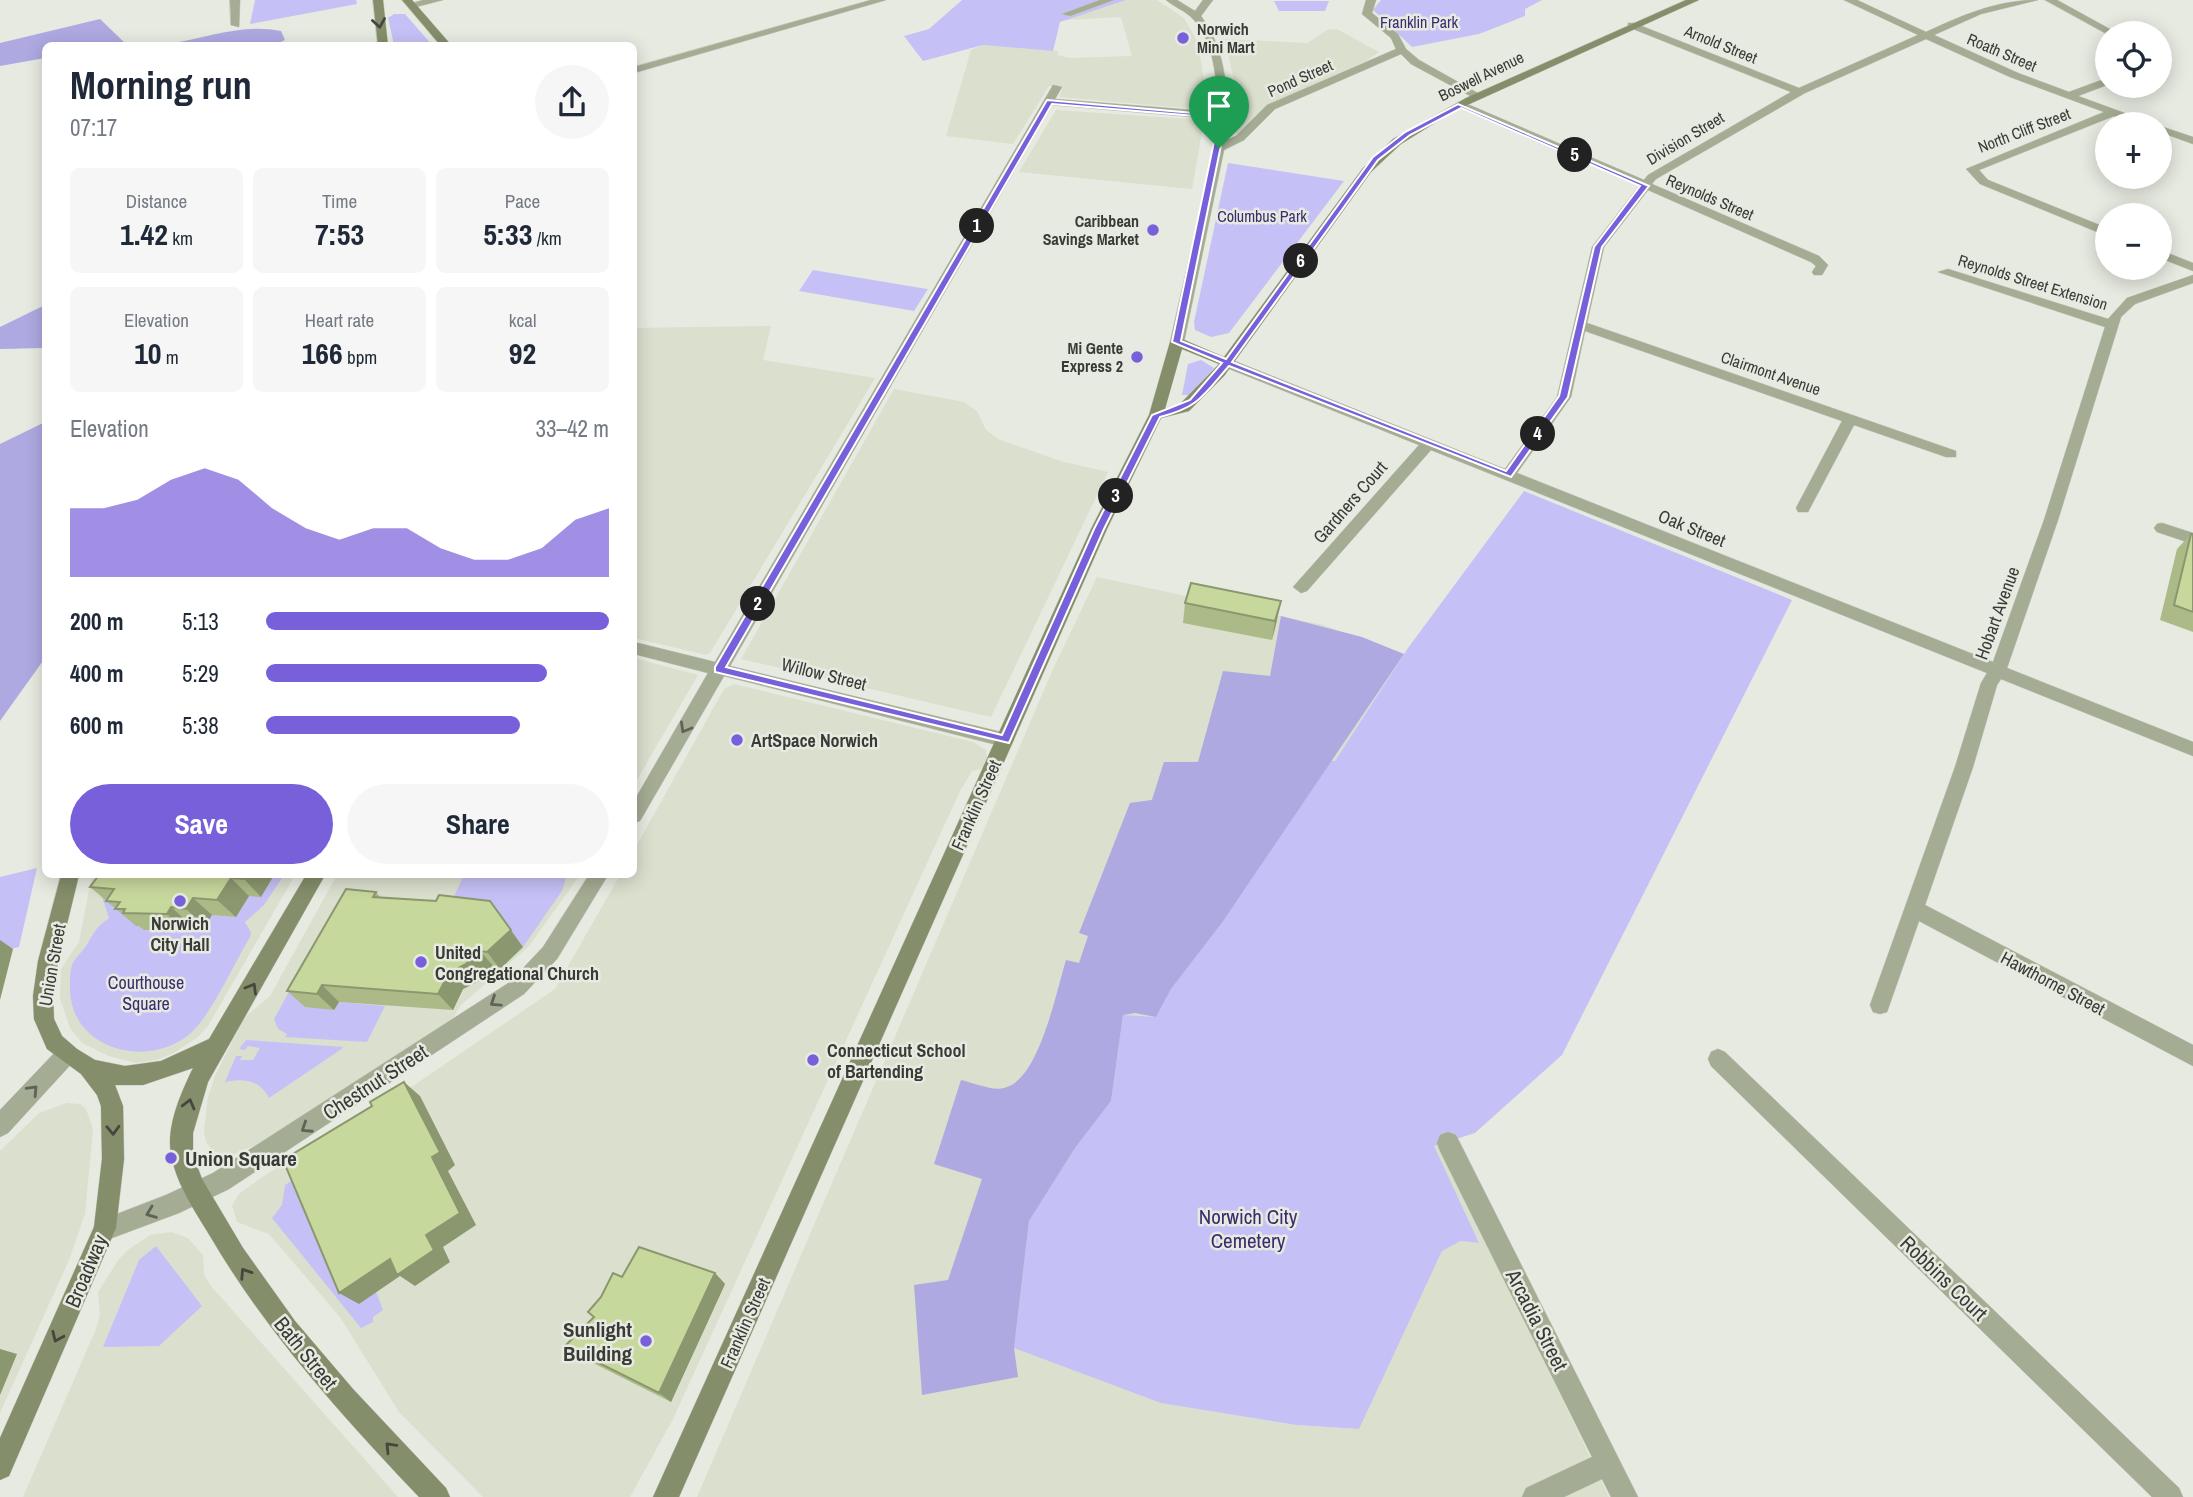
<!DOCTYPE html>
<meta charset="utf-8">
<style>
:root{--surface:#fff;--page:#f6f6f7;--text:#1f2937;--muted:#747a83;--accent:#7860da}
body{margin:0;font-family:"Archivo Narrow",sans-serif;background:var(--page);color:var(--text);height:100vh;display:flex;flex-direction:column;font-size:26px;white-space:nowrap}
*{box-sizing:border-box;margin:0}
p{font-size:23px;color:var(--muted)}
.icon{flex:none;width:38px;height:38px;fill:none;stroke:currentColor;stroke-width:2;stroke-linecap:round;stroke-linejoin:round}
.map{position:relative;flex:1;overflow:hidden}
.side{position:absolute;left:42px;top:42px;width:595px;height:836px;display:flex;flex-direction:column;background:var(--surface);border-radius:10px;box-shadow:0 4px 18px #0003}
.side>*{flex:none}
.controls{position:absolute;left:2095px;top:21px;display:grid;gap:14px}
.controls a{display:grid;place-items:center;width:77px;height:77px;border-radius:50%;background:var(--surface);box-shadow:0 4px 18px #0003;font-size:35px}
.pin{position:absolute;display:grid;place-items:center;width:60px;height:60px;color:#fff;margin:-72px -30px;border-radius:50% 50% 50% 0;rotate:-45deg;box-shadow:0 0 7px #0007}
.pin .icon{rotate:45deg}
.km{position:absolute;width:35px;height:35px;margin:-18px;border-radius:50%;background:#222;color:#fff;font-size:19px;line-height:35px;text-align:center}
.round{display:grid;place-items:center;flex:none;width:74px;height:74px;border-radius:37px;background:var(--page)}
.summary{display:flex;align-items:center;justify-content:space-between;height:119px;padding:0 28px}
h1{font-size:38px;font-weight:700;line-height:52px}
.metrics{display:grid;grid-template-columns:repeat(3,1fr);gap:10px;height:119px;padding:7px 28px}
.metrics div{display:grid;align-content:center;border-radius:10px;background:var(--page);text-align:center}
.metrics b{font-size:30px;font-weight:700}
.metrics small{font-size:19px;font-weight:400}
.metrics p{font-size:19px}
.chart{height:196px;padding:14px 28px}
.chart p{display:flex;justify-content:space-between}
.chart svg{width:100%;height:126px;margin-top:7px;fill:var(--accent);opacity:.7}
.action{display:flex;gap:14px;margin-top:auto;padding:14px 28px}
.action a{flex:1;height:80px;border-radius:42px;background:var(--accent);color:#fff;font-size:28px;font-weight:700;line-height:80px;text-align:center}
.action a+a{background:var(--page);color:var(--text)}
ul{padding:0 28px;list-style:none;font-size:23px}
li{display:grid;grid-template-columns:112px 84px 1fr;align-items:center;height:52px}
li i{height:18px;border-radius:9px;background:var(--accent)}
.map>svg:first-child{display:block}
.built{fill:#dadfce}
.green{fill:#c5c1f6}
.forest{fill:#aea9e1}
.lines{fill:none;stroke-linecap:round;stroke-linejoin:round}
.street-casing{stroke:#c4c7be;stroke-width:1}
.secondary-casing{stroke:#c4c7be;stroke-width:1}
.street{fill:#a4ac93;fill-rule:evenodd}
.secondary{fill:#848e6a;fill-rule:evenodd}
.wall{fill:#abba87}
.shaded-wall{fill:#8b976e}
.building{fill:#c7d89d;stroke:#8b976e;stroke-width:2}
.oneway{stroke:#45473f}
.oneway2{stroke:#5f6357}
.route{fill:#7860da;stroke:#fff;stroke-width:2;fill-rule:evenodd}
.poi-dot{fill:#7860da;stroke:#e7eae0;stroke-width:2.5}
.labels{text-anchor:middle;dominant-baseline:central;stroke-width:5;stroke-linejoin:round;paint-order:stroke}
.far-park-label{font-size:16px;fill:#3a2c6e;stroke:#e7eae0}
.far-poi-label{font-size:16px;font-weight:bold;fill:#3a3b37;stroke:#e7eae0;text-anchor:end}
.far-street-label{font-size:16px;fill:#3a3b37;stroke:#e7eae0}
.street-label{font-size:18px;fill:#3a3b37;stroke:#e7eae0}
.poi-label{font-size:18px;font-weight:bold;fill:#3a3b37;stroke:#e7eae0;text-anchor:start}
.park-label{font-size:18px;fill:#3a2c6e;stroke:#e7eae0}
.near-street-label{font-size:21px;fill:#3a3b37;stroke:#e7eae0}
.near-poi-label{font-size:21px;font-weight:bold;fill:#3a3b37;stroke:#e7eae0;text-anchor:start}
.near-park-label{font-size:21px;fill:#3a2c6e;stroke:#e7eae0}
</style>
<div class="map">
<svg width="2193" height="1497" viewBox="0 0 2193 1497">
<rect width="100%" height="100%" fill="#e7eae0"/>
<!-- built -->
<path class="built" d="M1126,0H1157L1184,18L1198,43L1209,110L1059,97L1063,87L1049,86L1013,144L946,136L971,50L983,45L1058,51V55L1069,58L1132,56L1121,17L1065,20Z
M1337,29L1379,52L1366,61L1273,102L1238,134L1231,133L1238,99L1225,39L1307,43L1327,30Z
M1056,110L1204,120L1192,189L1019,172Z
M771,326L763,360L875,378L710,653L706,655L634,638V328Z
M894,389L964,402L977,411L986,430L1000,440L1064,462L1108,472L991,717L741,659Z
M1097,577L1323,625L1404,654L1335,761L1248,1417L1296,1425L1358,1429L1442,1251L1461,1241L1479,1243L1433,1146L1441,1144L1609,1497H697L1054,667Z
M634,658L698,675L634,785Z
M734,684L973,742L986,750L988,764L984,768L972,771L960,791L673,1419L630,1497H483L399,1412L340,1317L269,1234L237,1222L232,1206L239,1194L261,1178L289,1160L316,1152L555,989L620,875H634V850L724,689Z
M92,875H295L208,1026L198,1037L174,1053L156,1060L135,1063L109,1056L82,1043L70,1028L60,999L61,969L79,942Z
M337,875H580L529,946L461,1005L452,1020L258,1144L235,1154L214,1152L206,1142L204,1131L208,1097L215,1076L244,1018L270,996Z
M67,1103L80,1104L86,1109L93,1129L85,1214L69,1260L0,1413V1151L39,1113Z
M171,1232L188,1238L203,1255L204,1275L211,1286L398,1497H23L96,1329L100,1315L98,1292L119,1259L129,1249L150,1235Z"/>
<!-- green -->
<path class="green" d="M255,0H356L357,4L250,24Z
M962,0H1126L1060,22L1053,51L983,45L923,61L904,36L929,29Z
M1381,0H1542L1525,9V16L1479,34L1412,47L1373,10Z
M1274,1H1329L1325,11H1279Z
M394,14H405L432,45H394L388,18Z
M1228,163L1344,181L1229,333L1211,337L1195,330L1194,322Z
M813,270L927,289H928L914,311L799,291Z
M1201,360L1214,368L1189,395H1182L1188,364Z
M1524,491L1792,600L1562,1055L1475,1133L1434,1146L1479,1243L1461,1241L1442,1251L1359,1429L1296,1425L1161,1403L1014,1348L1029,1221L1075,1148L1111,1101L1123,1015L1156,1017L1171,989L1221,924L1130,803L1152,800L1164,762L1335,761L1408,648Z
M37,868L19,947L0,952V877Z
M274,875H284L264,905L245,922L251,932L250,937C235,962 211,1015 191,1033C147,1071 67,1049 70,984C70,977 70,969 73,963C76,957 82,952 86,946C96,931 93,930 109,918L101,894L146,927L145,930L174,933L190,924L205,926L212,915L236,917L249,896H261Z
M464,875H567L562,891L523,947L503,919L322,933L339,902L371,899L450,905Z
M290,990L334,1010L339,1002L385,1006L367,1042L285,1037L287,1034L278,1029L274,1019Z
M246,1040L343,1047V1048L269,1098C260,1080 243,1078 225,1082L236,1056H242L240,1060H253L260,1048L248,1046L245,1050L239,1049Z
M302,1174L376,1292L383,1310L373,1317V1322L361,1328L272,1218L282,1205L285,1185Z
M156,1246L202,1306L159,1346L103,1347L139,1260Z"/>
<!-- forest -->
<path class="forest" d="M100,19L125,43C139,43 155,46 168,44C207,38 242,23 281,31L285,40L272,46H46L45,58L0,66V43Z
M45,305V348L0,349V327Z
M45,422V658L0,721V444Z
M1281,616L1362,637L1404,654L1221,924L1171,989L1156,1017L1135,1013L1123,1015L1111,1101L1075,1148L1029,1221L1014,1348L1018,1377L922,1395L914,1285L948,1280L982,1179L934,1164L961,1080C973,1083 993,1091 1004,1088C1039,1081 1056,992 1066,960L1079,963L1088,936L1079,933L1130,803L1152,800L1164,762H1198L1223,671L1270,676Z"/>
<g class="lines">
<!-- street casing -->
<g class="street-casing">
<path id="street" d="M230,0H240L239,27L231,25Z
M423,0H443L412,8L407,5Z
M871,0H886L634,73V67Z
M1100,0H1114L1070,16L1062,14Z
M1166,0H1177L1195,11L1203,0H1213L1201,16C1228,52 1229,98 1225,141L1236,136L1267,105L1396,49L1391,38L1362,14L1366,0H1376L1372,13L1398,34L1406,49L1419,60L1483,96L1474,98L1411,64L1401,54L1275,109L1244,140L1224,150L1184,342L1177,346L1170,342L1214,148L1217,119L1052,105L730,666L1005,733L1011,735L1014,740L1011,745L1005,747L724,676L640,821L634,823V801L708,673L634,654V642L715,662L1053,85L1062,87L1055,99L1217,112C1218,84 1214,40 1193,19C1186,11 1174,7 1166,0Z
M1844,0H1857L1926,32C1963,15 1997,0 2038,0L1981,14L1934,35L2018,73L2069,92L2107,78V85L2078,96L2149,122L2150,124H2136L2114,116L1979,170L1988,180L2107,228V236L1980,184L1966,169L2104,112L2010,77L1926,39L1805,93L1656,179L1652,184L1819,256L1828,265L1822,275H1814L1812,272L1816,266L1811,262L1648,190L1604,247L1587,323L1956,451V457H1946L1854,425L1808,512H1798L1796,508L1842,421L1585,331L1571,397L1517,473L1993,662L2044,520L2105,327L1938,272L1948,269L2108,319L2127,298L2193,275V283L2135,304L2121,317L2058,520L2007,668L2193,742V756L2001,679L1997,685L1973,767L1925,905L2193,1045V1066L1919,921L1887,1012L1880,1014L1873,1012L1870,1005L1955,767L1981,683L1987,673L1431,450L1307,591L1301,593L1293,587L1419,445L1222,366V360H1232L1505,469L1557,397L1592,247L1639,186L1457,107V103H1465L1644,180L1648,175L1791,92L1628,27V23H1634L1799,88L1918,35Z
M2045,0H2057L2117,33L2107,34Z
M2160,126L2193,137V144L2160,132Z
M2160,250L2193,263V271L2160,258Z
M2162,523L2193,533V544L2157,532L2154,528L2157,524Z
M589,875H608L557,959L524,994L229,1189L179,1213L104,1241L96,1238L93,1230L96,1222L166,1195L213,1173L510,982L543,947Z
M67,1044L74,1047L77,1054L74,1061L8,1133L0,1137V1110L60,1047Z
M1718,1049L1725,1052L2179,1488L2183,1497H2152L1711,1066L1708,1059L1711,1052Z
M1448,1132L1456,1135L1638,1497H1611L1602,1479L1564,1497H1522L1526,1488L1592,1457L1440,1151L1437,1143L1440,1135Z"/>
</g>
<!-- secondary casing -->
<g class="secondary-casing">
<path id="secondary" d="M373,0H383L388,46H378Z
M402,0H412L452,46H441Z
M1686,0H1699L1454,111L1401,144L1371,172L1224,376L1189,411L1161,418L1107,529L679,1497H653L1091,529L1149,415L1170,342L1177,338L1182,339L1224,357L1363,168L1393,139L1466,98ZM1182,349L1219,364L1179,405L1165,409Z
M61,875H79L58,961L53,996L54,1019L62,1036L77,1049L95,1060L125,1066L161,1061L209,1039L306,875H325L208,1082L193,1133V1155L202,1179L243,1248L295,1321L353,1389L446,1488L450,1497H419C342,1416 267,1333 210,1236C195,1211 176,1184 171,1154C166,1126 181,1093 193,1068L143,1085H115L123,1106L124,1159L116,1228L9,1476L0,1480V1438L94,1227L102,1159L101,1106L97,1095L81,1074L47,1049L34,1019L33,996L38,961Z"/>
</g>
<!-- street -->
<use href="#street" class="street"/>
<!-- secondary -->
<use href="#secondary" class="secondary"/>
</g>
<!-- wall -->
<path class="wall" d="M2191,534H2193V632L2160,620L2177,549Z
M1185,603L1277,620L1272,640L1183,623Z
M274,875L261,897L249,896L236,917L212,915L205,926L190,924L186,931L144,930L139,926H136L90,887Z
M376,892L381,898L523,947L500,969L494,967L479,981L463,989L453,1010L339,1002L334,1010L305,1007L287,991Z
M715,1273L725,1284L671,1402L579,1356L565,1346L594,1317L622,1277Z"/>
<!-- shaded-wall -->
<path class="shaded-wall" d="M1281,601L1277,620L1272,640L1275,621Z
M246,875H274L261,897L244,879Z
M231,878L249,896L236,917L217,900Z
M193,898L212,915L205,926L186,909Z
M490,901L523,947L500,969L487,952Z
M171,907L190,924L186,931L167,914Z
M0,940L13,949L0,1000Z
M480,951L494,967L479,981L463,989L453,1010L438,994L449,973Z
M322,985L339,1002L334,1010L317,994Z
M404,1082L420,1096L455,1165L448,1171L476,1225L443,1247L450,1262L415,1286L400,1276L359,1304L339,1293L426,1235Z
M715,1273L725,1284L671,1402L659,1393Z
M0,1349L17,1354L0,1395Z"/>
<!-- building -->
<path class="building" d="M2191,534H2193V612L2174,605Z
M1191,583L1281,601L1275,621L1185,603Z
M99,875H246L244,879L231,878L217,900L193,898L186,909L171,907L167,914L123,913L125,909H115L120,902L106,901L114,889L90,887Z
M346,889L376,892L373,897L436,901L439,895L490,901L511,930L487,952L480,951L466,964L449,973L438,994L322,985L317,994L287,991Z
M404,1082L440,1152L432,1157L460,1213L426,1235L434,1250L397,1275L390,1259L339,1293L283,1160L372,1106L370,1102Z
M639,1247L715,1273L659,1393L565,1346L594,1317L588,1312L601,1297L613,1273L622,1277Z"/>
<!-- one-way arrows -->
<defs><path id="oneway-chevron" d="M-2-3.5L2.5 0L-2 3.5" fill="none" stroke-width="1.6" stroke-linecap="round" stroke-linejoin="round" transform="scale(1.75)"/></defs>
<g class="oneway">
<use href="#oneway-chevron" transform="translate(379 23) rotate(81)"/>
<use href="#oneway-chevron" transform="translate(252 988) rotate(-60)"/>
<use href="#oneway-chevron" transform="translate(189 1104) rotate(-75)"/>
<use href="#oneway-chevron" transform="translate(113 1130) rotate(88)"/>
<use href="#oneway-chevron" transform="translate(245 1273) rotate(-123)"/>
<use href="#oneway-chevron" transform="translate(57 1337) rotate(114)"/>
<use href="#oneway-chevron" transform="translate(390 1447) rotate(-134)"/>
</g>
<g class="oneway2">
<use href="#oneway-chevron" transform="translate(685 728) rotate(120)"/>
<use href="#oneway-chevron" transform="translate(495 1002) rotate(146)"/>
<use href="#oneway-chevron" transform="translate(33 1090) rotate(-47)"/>
<use href="#oneway-chevron" transform="translate(306 1128) rotate(147)"/>
<use href="#oneway-chevron" transform="translate(151 1213) rotate(159)"/>
</g>
<!-- route -->
<path class="route" d="M1047,100L1227,116L1181,341L1226,359L1373,157L1405,132L1458,104L1649,186L1602,247L1568,397L1511,477L1229,366C1203,396 1199,407 1160,417L1104,529L1009,743L715,672V667ZM1052,104L1219,118L1172,342L1222,363L1190,400L1152,415L1094,529L1002,735L726,667ZM1461,108L1640,186L1594,247L1559,396L1506,471L1232,362L1378,160L1410,135Z"/>
<!-- markers -->
<g class="poi-dot">
<circle cx="1183" cy="38" r="7"/>
<circle cx="1153" cy="230" r="7"/>
<circle cx="1137" cy="357" r="7"/>
<circle cx="737" cy="740" r="7"/>
<circle cx="180" cy="901" r="7"/>
<circle cx="421" cy="962" r="7"/>
<circle cx="813" cy="1060" r="7"/>
<circle cx="171" cy="1158" r="7"/>
<circle cx="646" cy="1341" r="7"/>
</g>
<g class="labels">
<!-- far-park labels -->
<g class="far-park-label">
<text x="1419" y="22">Franklin Park</text>
<text x="1262" y="216">Columbus Park</text>
</g>
<!-- far-poi labels -->
<g class="far-poi-label">
<text x="1197" y="29" text-anchor="start">Norwich<tspan x="1197" dy="18">Mini Mart</tspan></text>
<text x="1139" y="221">Caribbean<tspan x="1139" dy="18">Savings Market</tspan></text>
<text x="1123" y="348">Mi Gente<tspan x="1123" dy="18">Express 2</tspan></text>
</g>
<!-- far-street labels -->
<g class="far-street-label">
<text transform="translate(1721 44) rotate(22)">Arnold Street</text>
<text transform="translate(2002 52) rotate(23)">Roath Street</text>
<text transform="translate(1481 76) rotate(-26)">Boswell Avenue</text>
<text transform="translate(1300 78) rotate(-24)">Pond Street</text>
<text transform="translate(2024 130) rotate(-21)">North Cliff Street</text>
<text transform="translate(1685 138) rotate(-31)">Division Street</text>
<text transform="translate(1710 197) rotate(23)">Reynolds Street</text>
<text transform="translate(2033 282) rotate(17)">Reynolds Street Extension</text>
<text transform="translate(1771 373) rotate(19)">Clairmont Avenue</text>
</g>
<!-- street labels -->
<g class="street-label">
<text transform="translate(1350 502) rotate(-49)">Gardners Court</text>
<text transform="translate(1692 528) rotate(22)">Oak Street</text>
<text transform="translate(1997 613) rotate(-70)">Hobart Avenue</text>
<text transform="translate(824 674) rotate(14)">Willow Street</text>
<text transform="translate(976 805) rotate(-66)">Franklin Street</text>
<text transform="translate(52 965) rotate(-80)">Union Street</text>
<text transform="translate(2053 983) rotate(28)">Hawthorne Street</text>
<text transform="translate(745 1323) rotate(-66)">Franklin Street</text>
</g>
<!-- poi labels -->
<g class="poi-label">
<text x="751" y="740">ArtSpace Norwich</text>
<text x="180" y="923" text-anchor="middle">Norwich<tspan x="180" dy="21">City Hall</tspan></text>
<text x="435" y="952">United<tspan x="435" dy="21">Congregational Church</tspan></text>
<text x="827" y="1050">Connecticut School<tspan x="827" dy="21">of Bartending</tspan></text>
</g>
<!-- park labels -->
<g class="park-label">
<text x="146" y="982">Courthouse<tspan x="146" dy="21">Square</tspan></text>
</g>
<!-- near-street labels -->
<g class="near-street-label">
<text transform="translate(375 1082) rotate(-33)">Chestnut Street</text>
<text transform="translate(86 1271) rotate(-67)">Broadway</text>
<text transform="translate(1944 1278) rotate(44)">Robbins Court</text>
<text transform="translate(1537 1320) rotate(63)">Arcadia Street</text>
<text transform="translate(306 1353) rotate(51)">Bath Street</text>
</g>
<!-- near-poi labels -->
<g class="near-poi-label">
<text x="185" y="1158">Union Square</text>
<text x="632" y="1329" text-anchor="end">Sunlight<tspan x="632" dy="24">Building</tspan></text>
</g>
<!-- near-park labels -->
<g class="near-park-label">
<text x="1248" y="1216">Norwich City<tspan x="1248" dy="24">Cemetery</tspan></text>
</g>
</g>
</svg>
<div class="controls">
<a><svg class="icon" aria-label="locate" viewBox="0 0 24 24"><circle cx="12" cy="12" r="6"/><path d="M12 2v4M12 18v4M2 12h4M18 12h4"/></svg></a>
<a>+</a>
<a>−</a>
</div>
<div class="pin" style="left:1219px;top:148px;background:#1e9e55"><svg class="icon" aria-label="arrive" viewBox="0 0 24 24"><path d="M6 21V4h12l-3 4 3 4H6"/></svg></div>
<b class="km" style="left:977px;top:226px">1</b>
<b class="km" style="left:758px;top:604px">2</b>
<b class="km" style="left:1116px;top:496px">3</b>
<b class="km" style="left:1538px;top:434px">4</b>
<b class="km" style="left:1575px;top:155px">5</b>
<b class="km" style="left:1301px;top:261px">6</b>
<section class="side">
<div class="summary"><div><h1>Morning run</h1><p>07:17</p></div><a class="round"><svg class="icon" aria-label="share" viewBox="0 0 24 24"><path d="M12 15V3M7 8l5-5 5 5M5 13v7h14v-7"/></svg></a></div>
<div class="metrics">
<div><p>Distance</p><b>1.42<small> km</small></b></div>
<div><p>Time</p><b>7:53</b></div>
<div><p>Pace</p><b>5:33<small> /km</small></b></div>
</div>
<div class="metrics">
<div><p>Elevation</p><b>10<small> m</small></b></div>
<div><p>Heart rate</p><b>166<small> bpm</small></b></div>
<div><p>kcal</p><b>92</b></div>
</div>
<div class="chart"><p><span>Elevation</span>33–42 m</p>
<svg viewBox="0 0 160 44" preserveAspectRatio="none"><path d="M0 44V20L10 20L20 17L30 10L40 6L50 10L60 20L70 27L80 31L90 27L100 27L110 34L120 38L130 38L140 34L150 24L160 20V44z"/></svg>
</div>
<ul>
<li><b>200 m</b>5:13<i style="width:100%"></i></li>
<li><b>400 m</b>5:29<i style="width:82%"></i></li>
<li><b>600 m</b>5:38<i style="width:74%"></i></li>
</ul>
<div class="action"><a>Save</a><a>Share</a></div>
</section>
</div>
